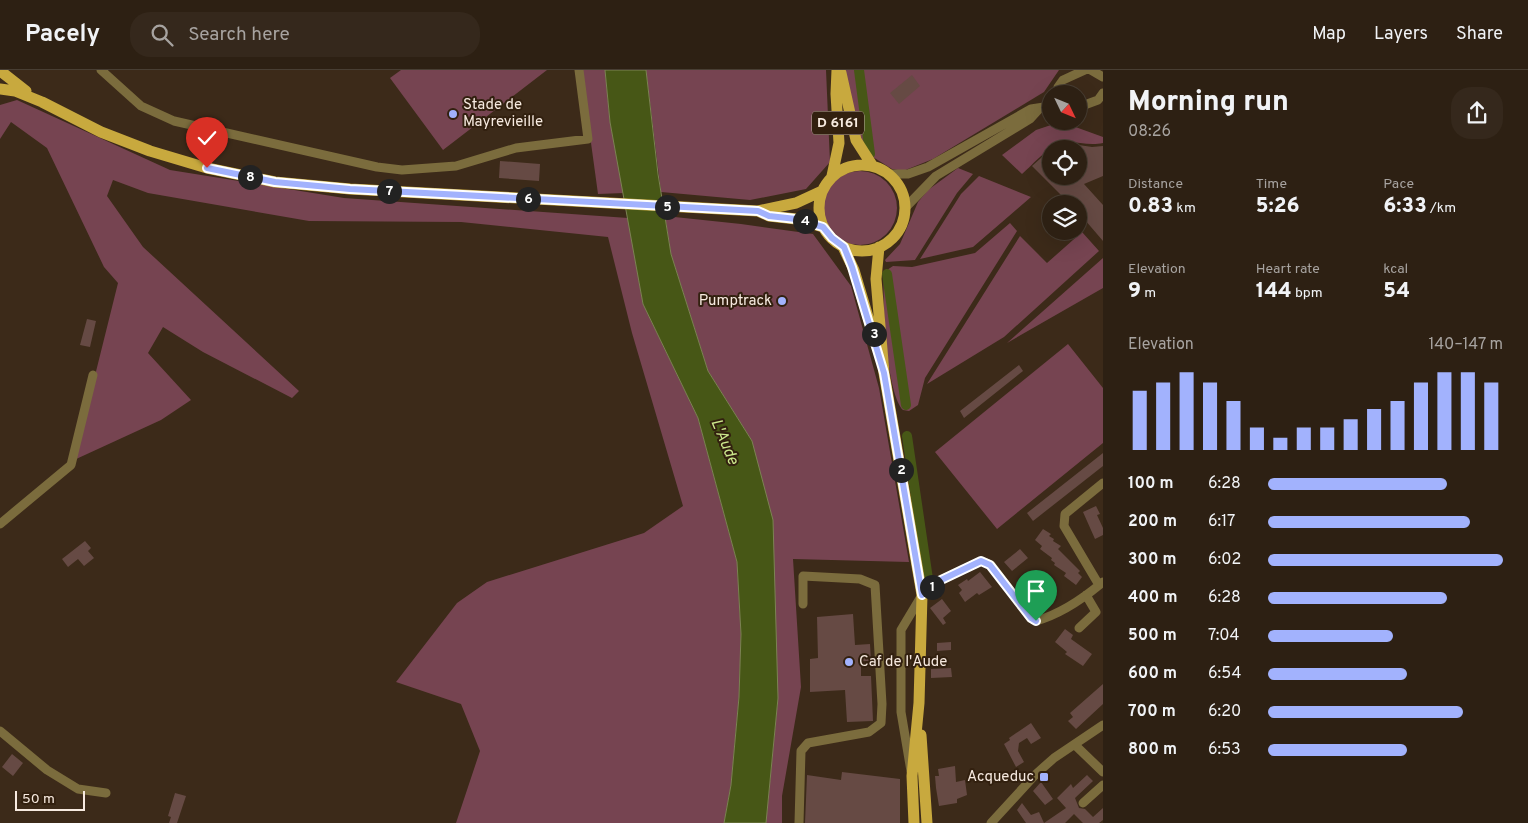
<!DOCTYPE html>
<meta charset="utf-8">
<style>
:root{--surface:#2d2013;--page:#35281c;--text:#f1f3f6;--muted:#a7a3a0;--line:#483e33;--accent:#a2b2fd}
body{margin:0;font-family:Overpass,sans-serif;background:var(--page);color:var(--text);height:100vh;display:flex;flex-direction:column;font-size:19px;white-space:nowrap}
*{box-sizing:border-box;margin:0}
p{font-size:16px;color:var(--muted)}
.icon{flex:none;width:28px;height:28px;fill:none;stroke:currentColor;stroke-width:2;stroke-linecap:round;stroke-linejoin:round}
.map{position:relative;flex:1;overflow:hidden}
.panel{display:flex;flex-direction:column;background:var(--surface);width:425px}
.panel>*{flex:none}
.needle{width:32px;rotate:133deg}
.tools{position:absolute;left:1042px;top:15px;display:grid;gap:10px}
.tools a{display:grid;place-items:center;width:45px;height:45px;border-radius:50%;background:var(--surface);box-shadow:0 5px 20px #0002,0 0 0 1px var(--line);font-size:25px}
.scale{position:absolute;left:15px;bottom:12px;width:70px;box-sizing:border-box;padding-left:5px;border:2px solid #f7eae0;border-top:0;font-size:14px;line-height:18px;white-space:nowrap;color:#f7eae0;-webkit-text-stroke:4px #32200f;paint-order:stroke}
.pin{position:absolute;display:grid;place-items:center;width:42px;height:42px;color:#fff;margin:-51px -21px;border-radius:50% 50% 50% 0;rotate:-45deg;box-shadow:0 0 5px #0007}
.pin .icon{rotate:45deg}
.km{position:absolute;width:25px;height:25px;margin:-12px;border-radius:50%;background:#222;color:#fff;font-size:14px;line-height:25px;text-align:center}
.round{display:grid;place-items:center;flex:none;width:52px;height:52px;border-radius:20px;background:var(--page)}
.overview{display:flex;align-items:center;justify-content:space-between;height:85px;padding:0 25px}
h1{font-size:28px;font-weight:800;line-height:38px}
.figures{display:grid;grid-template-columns:repeat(3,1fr);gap:8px;height:85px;padding:5px 25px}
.figures div{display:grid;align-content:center}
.figures b{font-size:21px;font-weight:800}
.figures small{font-size:14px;font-weight:400}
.figures p{font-size:14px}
.chart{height:140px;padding:10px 25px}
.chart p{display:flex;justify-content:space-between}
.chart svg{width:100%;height:90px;margin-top:5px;stroke:var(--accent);stroke-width:6}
ul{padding:0 25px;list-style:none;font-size:16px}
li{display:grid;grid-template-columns:80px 60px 1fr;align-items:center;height:38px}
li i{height:12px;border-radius:6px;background:var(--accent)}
header{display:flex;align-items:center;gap:30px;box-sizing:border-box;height:70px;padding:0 25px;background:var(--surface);border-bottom:1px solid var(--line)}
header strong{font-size:24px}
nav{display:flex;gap:28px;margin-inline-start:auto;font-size:18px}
.search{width:350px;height:45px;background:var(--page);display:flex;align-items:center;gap:12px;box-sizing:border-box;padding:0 18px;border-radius:20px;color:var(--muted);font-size:19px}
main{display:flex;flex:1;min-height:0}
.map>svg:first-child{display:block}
.green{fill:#764451}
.water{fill:#475716;stroke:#7c8353}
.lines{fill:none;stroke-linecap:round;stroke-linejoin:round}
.canal{stroke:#475716;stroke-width:10}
.building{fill:#664a44}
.minor{stroke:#7b6c3d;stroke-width:9}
.major{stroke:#c8a93e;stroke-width:11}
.route-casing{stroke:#fff;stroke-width:10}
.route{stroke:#a2b2fd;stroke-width:6}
.poi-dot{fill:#a2b2fd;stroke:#32200f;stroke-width:2}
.labels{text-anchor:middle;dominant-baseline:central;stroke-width:4;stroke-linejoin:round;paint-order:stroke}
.shield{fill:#32200f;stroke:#bcada1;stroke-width:1}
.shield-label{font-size:14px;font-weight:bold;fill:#f7eae0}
.poi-label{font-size:15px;fill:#f7eae0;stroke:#32200f;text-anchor:start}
.water-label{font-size:16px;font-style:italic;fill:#cce88c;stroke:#32200f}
</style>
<header>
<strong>Pacely</strong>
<div class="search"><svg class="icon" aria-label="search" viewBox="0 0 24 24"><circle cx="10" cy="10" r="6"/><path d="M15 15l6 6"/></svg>Search here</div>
<nav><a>Map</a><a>Layers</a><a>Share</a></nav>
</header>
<main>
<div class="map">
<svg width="1103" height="753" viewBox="0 0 1103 753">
<rect width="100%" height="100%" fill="#3c2a19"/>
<!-- green -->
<path class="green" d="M401,0H547L443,80L390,8Z
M581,0H605L610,52L624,123L598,124Z
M646,0H826L830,92L806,119L750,130L661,122Z
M845,0H1059L1044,22L933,89L903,101L892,99L865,82L855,59Z
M17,30L170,100L344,128L628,148L643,234L698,348L737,492L741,564L739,627L731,715L724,753H456L480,681L461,634L396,612L457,533L487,512L644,463L683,436L632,263L608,167L461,152L309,151L148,123L113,110L107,126L143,177L299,321L292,328L203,282L163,257L148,283L191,330L161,350L74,390L118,213L104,197L47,78L11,52L0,69V35Z
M1054,54L1070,55L1103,67V73C1090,76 1080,72 1067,72C1050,73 1034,94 1022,104L1002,85L1036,60Z
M958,98L973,104L957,123L915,190L886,192L885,190L900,174L918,132L928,120Z
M823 138a37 37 0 1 1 74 0a37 37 0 1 1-74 0Z
M979,106L1031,127L973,177L920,189L961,124Z
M665,146L741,154L813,164L851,216L879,318L909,492L793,489L801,617L782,726V753H766L778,628L752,371L708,301L671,184Z
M1010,153L1017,161L925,308L918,335L909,341L903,340C886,322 882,229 884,202L893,196L912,197L975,183Z
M1082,162L1099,181L1004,267L927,314L1020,166L1047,193Z
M1103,188V218L1007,273Z
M1068,274L1103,318V373L997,459L935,382Z"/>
<!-- water -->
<path class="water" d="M605,0H646L658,104L671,184L708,301L752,371L773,450L778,628L766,753H724L731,715L739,627L741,564L737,492L698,348L643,234L610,52Z"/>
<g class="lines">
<!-- canal -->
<path class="canal" d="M859,0L870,84
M887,204L906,335
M907,366L928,509"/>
</g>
<!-- building -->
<path class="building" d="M912,5L920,16L899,34L890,23Z
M1079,75L1092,77L1103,76V106L1084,114L1103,135V171L1079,143V134H1070L1032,96L1051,79V106H1079Z
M500,91L540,94L539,111L499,108Z
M87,249L96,251L90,277L80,275Z
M1019,295L1023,301L964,348L960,341Z
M1103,383V396L1033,451L1027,443Z
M1096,436L1100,444L1097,445L1103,458V465L1095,469L1083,442Z
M1043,459L1051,464L1049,466L1054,469L1053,471L1061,476L1058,479L1080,501L1078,503L1082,507L1076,515L1064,506L1066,503L1054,495L1055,493L1051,490L1052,488L1040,479L1042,476L1035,470Z
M85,471L91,478L88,481L94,488L84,496L78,489L68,497L62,489Z
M1020,479L1028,488L1012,501L1004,492Z
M980,502L992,517L979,525L977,523L965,532L959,523L962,520L958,515L967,509L968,511Z
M1040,505L1044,510L1046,509L1055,519L1041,530L1026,515Z
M942,529L951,541L943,548L946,553L943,555L930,538Z
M853,544L855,575L870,574L871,591H861V606H871L873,651L847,652L845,620L810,622V589L818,588L817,547Z
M1065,559L1073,565L1071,569L1092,584L1083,596L1065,584L1067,582L1055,572Z
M951,572V580L937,581V573Z
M951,598L952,607L931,608V599Z
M1103,614V634L1076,659L1068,651L1073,647L1070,643Z
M1031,653L1041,668L1031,674L1027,668L1019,673L1018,681L1024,692L1016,697L1004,674L1010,670L1009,668Z
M12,684L23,693L13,706L2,697Z
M955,696L956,712L965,710L967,725L957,729V733L939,736L936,718L935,706H939L938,699Z
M842,702L900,709V753H805L807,705L841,710Z
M1087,705L1093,711L1075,728L1079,738L1085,739L1093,747L1103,738V750L1099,753H1083L1074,744L1065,753H1026L1017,740L1022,733L1031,745L1039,742L1044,753L1066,738L1057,728L1071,714L1073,718Z
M1041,712L1053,729L1045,735L1033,721Z
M175,723L186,726L177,753H169L171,747L168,746Z"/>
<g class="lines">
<!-- minor -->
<path class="minor" d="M101,0L141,36L174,51L377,97L402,100L456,96L516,78L588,69L579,0
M1091,0L1103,7
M1059,24L1058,17L1063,10L1085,0
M1079,37L1098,30L1103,23
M890,104H908L928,97L1031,39L1044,37L1051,33
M905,138L936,106L1030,49L1040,38
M0,454L71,395L93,305
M1099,515L1064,456L1065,444L1103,413
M1079,558L1096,542L1086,525
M0,661L47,700L78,719L106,723
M1075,675L1103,702
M911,701L901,642V560L922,525L939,511L981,491L991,495L1031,548L1036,551C1061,544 1084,528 1103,512
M1083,733L1103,715
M799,753L801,681L808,673L869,662L881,653L882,634L875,515L860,509L803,506V534
M991,753L1036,704L1054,688L1103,655"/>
<!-- major -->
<path class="major" d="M3,3L26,21
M841,3L856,70L872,95
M0,19L15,21L42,32L101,62L150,81L207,98L275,112L350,119L758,141L796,133L822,121
M819 138a43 43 0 1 1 86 0a43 43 0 1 1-86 0Z
M832,106L839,73L836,24L837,0
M758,141L769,146L796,149L823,157
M843,177L854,200L877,277
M879,177L876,209L884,303L922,525L919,633L912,706L914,753
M921,665L927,753"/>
</g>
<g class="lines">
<!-- route casing -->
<g class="route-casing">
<path id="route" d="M207,98L275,112L350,119L758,141L769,146L796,149L823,157L832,168L844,177L852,197L884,303L922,525L939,511L981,491L990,495L1031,548L1036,551"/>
</g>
<!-- route -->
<use href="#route" class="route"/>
</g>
<!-- markers -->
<g class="poi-dot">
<circle cx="453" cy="44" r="5"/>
<circle cx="782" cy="231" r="5"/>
<circle cx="849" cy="592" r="5"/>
<rect x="1039" y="702" width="10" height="10" rx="2.5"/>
</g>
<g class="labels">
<!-- shield labels -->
<rect class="shield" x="812" y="41.5" width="52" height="23" rx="4"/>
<g class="shield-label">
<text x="838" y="53">D 6161</text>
</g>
<!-- poi labels -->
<g class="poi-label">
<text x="463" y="35">Stade de<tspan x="463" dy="17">Mayrevieille</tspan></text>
<text x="772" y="231" text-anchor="end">Pumptrack</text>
<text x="859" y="592">Caf de l'Aude</text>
<text x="1034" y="707" text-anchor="end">Acqueduc</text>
</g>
<!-- water labels -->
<g class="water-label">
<text transform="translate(724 372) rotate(67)">L'Aude</text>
</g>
</g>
</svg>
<div class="tools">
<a><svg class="needle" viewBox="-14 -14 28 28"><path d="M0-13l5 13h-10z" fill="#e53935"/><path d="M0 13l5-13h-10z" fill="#a7a3a0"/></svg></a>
<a><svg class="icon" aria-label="locate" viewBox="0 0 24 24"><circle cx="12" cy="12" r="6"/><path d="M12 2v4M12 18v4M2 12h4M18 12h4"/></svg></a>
<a><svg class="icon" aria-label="layers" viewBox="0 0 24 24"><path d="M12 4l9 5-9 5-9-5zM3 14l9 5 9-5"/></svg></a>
</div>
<div class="scale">50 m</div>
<div class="pin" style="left:1036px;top:551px;background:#1e9e55"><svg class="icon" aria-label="arrive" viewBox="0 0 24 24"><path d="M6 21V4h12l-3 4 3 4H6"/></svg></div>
<div class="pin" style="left:207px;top:98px;background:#d93025"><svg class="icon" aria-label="check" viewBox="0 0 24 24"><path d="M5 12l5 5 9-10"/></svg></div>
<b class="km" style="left:932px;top:517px">1</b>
<b class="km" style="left:901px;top:400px">2</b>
<b class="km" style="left:874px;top:264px">3</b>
<b class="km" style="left:805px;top:151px">4</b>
<b class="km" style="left:667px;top:137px">5</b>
<b class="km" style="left:528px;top:129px">6</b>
<b class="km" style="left:389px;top:121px">7</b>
<b class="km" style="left:250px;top:107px">8</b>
</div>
<section class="panel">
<div class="overview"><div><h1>Morning run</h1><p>08:26</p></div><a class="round"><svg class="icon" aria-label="share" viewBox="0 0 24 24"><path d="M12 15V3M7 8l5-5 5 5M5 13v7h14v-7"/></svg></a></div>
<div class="figures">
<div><p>Distance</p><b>0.83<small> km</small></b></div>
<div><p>Time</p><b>5:26</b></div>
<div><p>Pace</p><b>6:33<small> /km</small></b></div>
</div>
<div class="figures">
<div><p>Elevation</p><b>9<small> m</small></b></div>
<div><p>Heart rate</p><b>144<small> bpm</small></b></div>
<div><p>kcal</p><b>54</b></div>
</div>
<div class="chart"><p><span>Elevation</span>140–147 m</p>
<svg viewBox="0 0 160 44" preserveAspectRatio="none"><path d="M5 44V15M15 44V11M25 44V6M35 44V11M45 44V20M55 44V33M65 44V38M75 44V33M85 44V33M95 44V29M105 44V24M115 44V20M125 44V11M135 44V6M145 44V6M155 44V11"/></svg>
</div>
<ul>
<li><b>100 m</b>6:28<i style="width:76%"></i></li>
<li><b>200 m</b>6:17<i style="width:86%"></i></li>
<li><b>300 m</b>6:02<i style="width:100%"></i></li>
<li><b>400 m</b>6:28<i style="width:76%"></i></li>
<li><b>500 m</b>7:04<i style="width:53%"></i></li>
<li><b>600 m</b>6:54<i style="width:59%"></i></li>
<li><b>700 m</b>6:20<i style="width:83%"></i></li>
<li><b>800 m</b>6:53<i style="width:59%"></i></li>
</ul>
</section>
</main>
